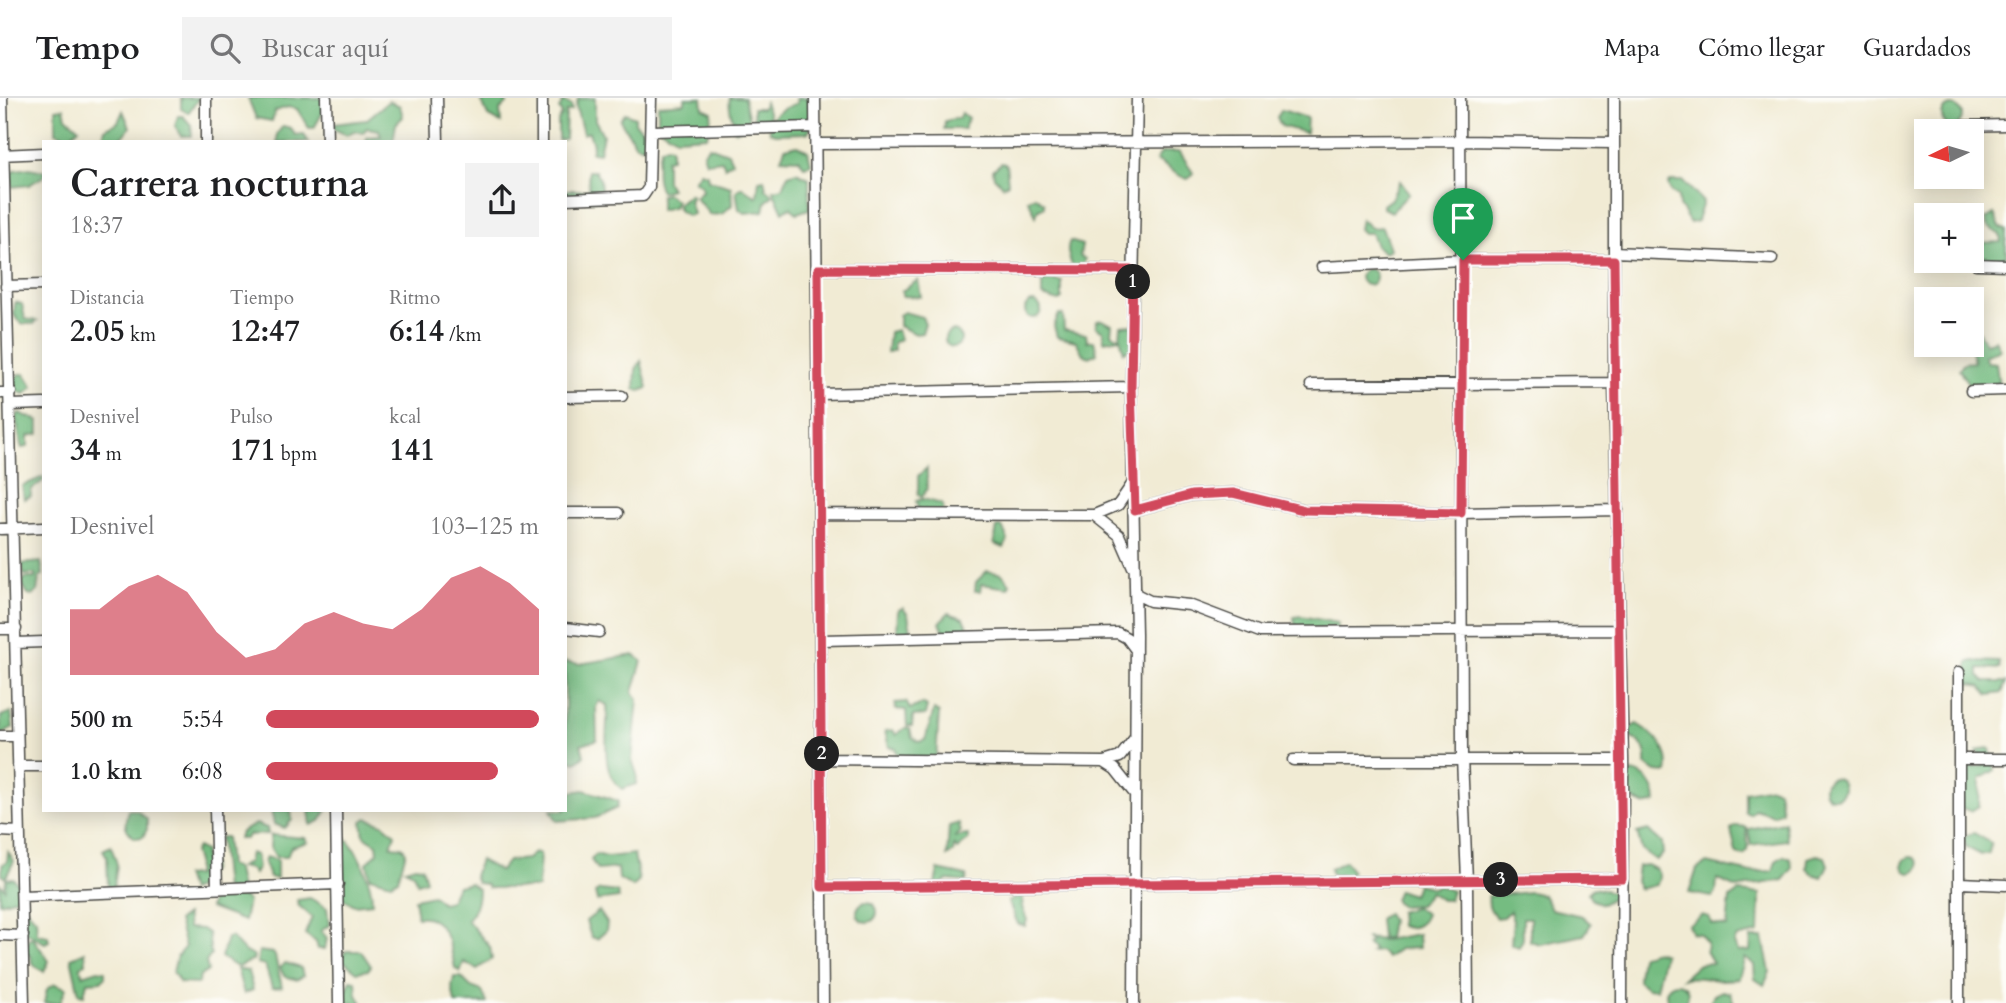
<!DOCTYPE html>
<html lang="es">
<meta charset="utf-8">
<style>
:root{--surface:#fff;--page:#f2f2f2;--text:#202124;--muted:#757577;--line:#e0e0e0;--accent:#d1495b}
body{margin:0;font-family:Cardo,serif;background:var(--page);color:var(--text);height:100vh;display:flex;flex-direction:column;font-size:26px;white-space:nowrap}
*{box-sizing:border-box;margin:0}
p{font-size:23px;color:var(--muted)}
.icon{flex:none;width:38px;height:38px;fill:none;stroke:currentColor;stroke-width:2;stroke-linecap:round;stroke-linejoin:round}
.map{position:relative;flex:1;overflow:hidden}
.panel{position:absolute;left:42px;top:42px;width:525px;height:672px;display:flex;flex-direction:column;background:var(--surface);border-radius:0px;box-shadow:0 4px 18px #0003}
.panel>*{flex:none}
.needle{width:46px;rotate:265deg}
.fabs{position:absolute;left:1914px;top:21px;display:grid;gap:14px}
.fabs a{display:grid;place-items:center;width:70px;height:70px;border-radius:0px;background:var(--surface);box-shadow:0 4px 18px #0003;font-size:35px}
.pin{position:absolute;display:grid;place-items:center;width:60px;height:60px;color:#fff;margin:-72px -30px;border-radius:50% 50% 50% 0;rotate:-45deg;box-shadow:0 0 7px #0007}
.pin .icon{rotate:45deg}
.km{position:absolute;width:35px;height:35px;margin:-18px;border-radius:50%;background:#222;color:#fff;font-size:19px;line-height:35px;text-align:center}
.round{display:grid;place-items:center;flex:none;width:74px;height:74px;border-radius:0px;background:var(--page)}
.head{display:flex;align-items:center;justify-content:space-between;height:119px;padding:0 28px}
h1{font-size:38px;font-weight:700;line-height:52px}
.metrics{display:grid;grid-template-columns:repeat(3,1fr);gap:10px;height:119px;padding:7px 28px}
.metrics div{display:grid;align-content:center}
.metrics b{font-size:30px;font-weight:700}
.metrics small{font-size:19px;font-weight:400}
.metrics p{font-size:19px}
.chart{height:196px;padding:14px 28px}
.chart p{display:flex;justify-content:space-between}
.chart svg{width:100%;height:126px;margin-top:7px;fill:var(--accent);opacity:.7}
ul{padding:0 28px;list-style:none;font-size:23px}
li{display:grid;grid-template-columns:112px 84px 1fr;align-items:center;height:52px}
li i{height:18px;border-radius:9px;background:var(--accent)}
header{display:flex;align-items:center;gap:42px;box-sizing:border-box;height:98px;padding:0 35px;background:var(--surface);border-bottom:2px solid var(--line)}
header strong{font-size:33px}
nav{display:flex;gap:38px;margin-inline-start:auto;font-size:24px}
.search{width:490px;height:63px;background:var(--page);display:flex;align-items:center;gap:18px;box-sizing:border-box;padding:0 24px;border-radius:0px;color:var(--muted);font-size:26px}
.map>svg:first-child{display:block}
.forest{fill:#75bc81;stroke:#507456;stroke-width:2}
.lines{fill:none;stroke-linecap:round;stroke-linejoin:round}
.street-casing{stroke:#494844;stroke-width:13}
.street{stroke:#fff;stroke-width:10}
.route-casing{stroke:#fff;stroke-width:14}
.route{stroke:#d1495b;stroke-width:9}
</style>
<header>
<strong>Tempo</strong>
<div class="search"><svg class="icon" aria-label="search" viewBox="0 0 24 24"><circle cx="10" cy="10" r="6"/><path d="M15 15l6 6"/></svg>Buscar aquí</div>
<nav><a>Mapa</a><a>Cómo llegar</a><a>Guardados</a></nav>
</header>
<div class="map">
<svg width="2006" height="905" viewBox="0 0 2006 905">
<rect width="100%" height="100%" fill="#fdfcf7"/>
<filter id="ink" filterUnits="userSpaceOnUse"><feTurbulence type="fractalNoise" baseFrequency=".0143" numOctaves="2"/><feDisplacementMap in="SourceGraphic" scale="14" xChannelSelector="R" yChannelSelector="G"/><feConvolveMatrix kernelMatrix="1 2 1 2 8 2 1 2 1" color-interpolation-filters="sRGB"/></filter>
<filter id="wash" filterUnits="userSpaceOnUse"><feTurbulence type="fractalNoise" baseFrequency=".00686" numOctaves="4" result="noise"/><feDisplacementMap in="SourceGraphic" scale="28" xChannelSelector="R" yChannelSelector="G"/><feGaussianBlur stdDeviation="1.57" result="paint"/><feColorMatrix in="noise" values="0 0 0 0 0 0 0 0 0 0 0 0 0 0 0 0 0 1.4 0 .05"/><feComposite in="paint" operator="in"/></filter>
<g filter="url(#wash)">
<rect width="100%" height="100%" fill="#f1ebd4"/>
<!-- forest -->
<path class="forest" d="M181,0H199L188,15L181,11Z
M248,0H323V14L314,30H309L297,11L288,9L275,13L272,23L256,20Z
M480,0H505L507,6L500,12L501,25L488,18Z
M595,0V22L603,37L599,55L591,54L593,47L589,34L583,36L576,9L578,1Z
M685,0H702L703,10L712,14L707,38L676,40L658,29V7L685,5Z
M730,0H744L749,22L746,28L735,33C734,21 727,10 730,0Z
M796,0H810L811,30L807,35L775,36L770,34C766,16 784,10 797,5Z
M389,3L400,8L403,19L396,26L393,44H366L367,39L381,38L379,32L367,30L363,35L354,33L347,37L333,31L334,26L366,22Z
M563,4L571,7L572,12L566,14L565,41L558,42V23L562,17L559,11Z
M765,4L770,21L764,27L754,25L753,10H762Z
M1942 18a10 10 0 1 1 20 0a10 10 0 1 1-20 0Z
M64,10L66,19L79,30L69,39L56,34V11Z
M1282,12L1307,20L1306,35L1281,28L1277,19Z
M123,13L130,29C124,39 119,44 107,44L103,38L105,31L118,24Z
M625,15L635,19V25C645,33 648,36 648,49L636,47L620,22Z
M962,15L968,20L964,31H944L945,23L958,20Z
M178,18H183L191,27L192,38H182L175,28Z
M283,28L291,30L295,37L304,36L308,44H277V36Z
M797,47L808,53L811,66L804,68L799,61L781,60L785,50Z
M667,48L671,49V60L666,61V83L671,91L661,94C654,79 656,65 661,50Z
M709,48L728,55L732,64L725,69L722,62L706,64L703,55Z
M1162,54H1180L1193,75L1188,81C1175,78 1168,68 1156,62Z
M1001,65L1006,66L1008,85L1003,88L994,79L993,72Z
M30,70L44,73V78L29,87L12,89L11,77L15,72Z
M588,73H595L600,81L602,102L565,103V92H589Z
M700,74L707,76L708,82L731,89L732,107L722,116L710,117L695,99L702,93L701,87L694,83Z
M796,74L809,80V111L797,115L790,109L783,114L773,92L783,90L788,77Z
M764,81L766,91L773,97L766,104L764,113L745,115L739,111L736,93L742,89L757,99L759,82Z
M1400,83L1409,95L1392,114L1383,110V107L1391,101Z
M1672,83H1683L1703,104L1697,123L1690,125L1679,108L1678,98L1671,95L1668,86Z
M667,96L676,102L673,109L660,112V97Z
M689,96L692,98L689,103L693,116L688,118L678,112L677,106Z
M1035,98L1044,105V109L1038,111L1036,118L1028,102Z
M1994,116L2000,129L2006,132V158L2000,162H1977L1972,154L1976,145L2001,144L2000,137L1987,128L1986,121Z
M1361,121L1371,130L1382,129L1390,151L1385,155L1376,148L1371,135H1363L1359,131Z
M1070,143L1082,147L1080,158L1085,161L1082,171L1074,172C1070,163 1065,151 1070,143Z
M1360 179a8 8 0 1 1 16 0a8 8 0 1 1-16 0Z
M918,182L921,199L902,198V193Z
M1054,182L1062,184V201L1059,203L1042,198V183Z
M15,204L22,206L25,221L37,223L34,226H22L14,217Z
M1025 212a8 8 0 1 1 16 0a8 8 0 1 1-16 0Z
M904,214L922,219L925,225L922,235L916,236L899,228V217Z
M1059,216L1063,217L1064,232L1086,236L1087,243H1094L1097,255L1089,259L1083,256L1076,243L1057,239L1054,228Z
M1102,222L1112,227L1111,235L1120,240L1121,228L1132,227L1137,248L1124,254L1120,240L1104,243L1103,233L1096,229L1097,223Z
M897,232L900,241L893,245L894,252L887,255L889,234Z
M1978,233L1986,245L1995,242L2000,251L1984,258L1987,264L1996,265L1999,287L1987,293L1970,288L1959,272L1963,265L1974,264L1969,247H1972V236Z
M945 241a8 8 0 1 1 16 0a8 8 0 1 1-16 0Z
M641,263L648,290L640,293L635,291L636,271Z
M19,276H25L33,289L25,296L16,293L15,281Z
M19,315L39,323V336L28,338V349L22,350L21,347L16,320Z
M927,370V391L922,399L918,396V378Z
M43,379V383L31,392V398L24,401L22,388Z
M923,401L942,406L944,415H919L916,403Z
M997,429H1002L1008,442L1004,450L994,446Z
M41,464L43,477L39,480L37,494L32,498L28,497L22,485L25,480H35V476L24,477L22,466Z
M987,473L1002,476L1010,486L1008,490L981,486L980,493H975L976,484Z
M903,510L908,517L911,532L901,538L897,535L898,512Z
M948,515L964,520L969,531L961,537L945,535L940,525Z
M1301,518L1338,525L1337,530L1296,532L1294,519Z
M634,557L642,563L633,594L638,601L632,662L637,676L636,686L622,691C598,675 609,632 607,607L599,603L596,609L597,642L581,646L584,658L576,664L568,661L565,642V564L579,566Z
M1973,563L1999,564L2000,571L1979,570V578L1985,584H2006L2002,595L1989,597L1981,588L1968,585V565Z
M906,604L910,611L923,606L927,609L925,617L913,618L912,628H907L906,612L895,611V605Z
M934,612L939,615L936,661L899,659L895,650L889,649L885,633L893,632L896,637L905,630L910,631L912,639L919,644L925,642Z
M11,614L13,630L0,638L1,618Z
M1637,626C1655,637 1672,652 1667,675L1656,674L1646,667C1647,651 1643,646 1630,639L1629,630Z
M1987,650L1990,651L1995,672L1980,681L1979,708L1971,713L1961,710L1963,673L1967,669L1964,666L1971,663L1973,670L1985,668L1977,653Z
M1631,674C1647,676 1655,688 1656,704L1645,707C1629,700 1625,697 1625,679Z
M1824 690a10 10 0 1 1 20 0a10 10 0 1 1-20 0Z
M1771,689L1778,692L1782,713L1773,717L1755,711L1750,716L1745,714V694Z
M584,692L618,703L617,710L595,720L557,723L551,712H565V695Z
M128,712H136L147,721V731L143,739L135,740C124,731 124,726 128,712Z
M271,712H291L292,722L285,730L274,726Z
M309,712H327L320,723L311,727Z
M367,720L383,726L395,736L391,748L402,749L406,754L398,781L391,785L370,779L367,765L378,754L377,746L364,738L362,723Z
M1784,724L1787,742L1751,747L1748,731Z
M959,725L960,734L955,739L968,737V742L957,751L954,747L953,754L947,758L949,728Z
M256,726L267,730L268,736L248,737L246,741H239L241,734Z
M1736,728L1746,729L1748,752L1744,757L1736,755L1731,732Z
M1648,732L1662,745L1663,756L1656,762L1642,752L1637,735Z
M1974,735L1991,745L1989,755L1981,757L1966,749L1963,738Z
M271,737L305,740L308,744L291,749L287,759H276L270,749Z
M343,738C357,748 373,786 372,805L354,807L342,800C341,787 338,747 343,738Z
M220,739H226L229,767L237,772L241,791L225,792Z
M111,748L117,766L114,789H108L107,759L103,752Z
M197,749L205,753L204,760L212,766L211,773L205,778L203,788L190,793L185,778L196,777L197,764L194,754Z
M8,754L14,763L6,779L2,778V767L7,763Z
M535,754L540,756L538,790H488L486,786L477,785L474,778L480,762L500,773L508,763L527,761Z
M250,755L256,757L258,769L254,776L250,771L240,769L248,764Z
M596,756L607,759L634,756L639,783L633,789L619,781L618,770L598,772L591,762Z
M1817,757L1825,759L1828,767L1822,779L1812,776L1807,770L1808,760Z
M1784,758L1791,761L1792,771L1783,782L1736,790L1717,781L1716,794L1712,799L1689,795L1697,771L1707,765L1747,774L1773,773L1776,763Z
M1903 767a8 8 0 1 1 16 0a8 8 0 1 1-16 0Z
M266,759L277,762V781L269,779L264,765Z
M1345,763L1352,773L1350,778L1332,777L1330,771Z
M1647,767L1657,772L1660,780L1656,787L1639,791L1636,784L1638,768Z
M415,768L422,769L426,782L417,785L413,775L405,771Z
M938,772L967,778L966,784L947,782L940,787L935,786Z
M13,780L18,786L17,800L0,805V786L5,791L6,781Z
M470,785L478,791C478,805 475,811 467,822L490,849L492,861L477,871L464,864L460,874L455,870C451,849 444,815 417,819L414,801L433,797L442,805L450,803L457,788Z
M1417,786L1434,790L1437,787L1452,793L1449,802H1441L1430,794L1419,807L1400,808L1394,801L1398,792L1413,797Z
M1593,790L1613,794L1615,798L1603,806L1592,802L1588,795Z
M600,792L617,794L619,800L597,803L595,795Z
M1530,794L1543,797L1551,811L1582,818L1591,826L1584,837L1540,846L1530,843V820H1523V841L1519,849L1511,846L1513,823L1510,813L1504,819L1496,820L1489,809L1488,798Z
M1738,794L1760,796L1759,835L1736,840L1734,846L1738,854L1750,853L1751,840H1763L1770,874L1764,887L1755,881L1754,867L1745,860L1739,880C1718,886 1704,877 1683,880L1699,866L1713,865L1706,853L1707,845L1700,836L1692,835L1688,827L1702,817L1709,819L1712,826L1727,829L1730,800Z
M1023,797L1022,809L1027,822L1025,828L1018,826L1008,803Z
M219,799H243L248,803L244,823L209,810L212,801Z
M310,800L327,810L329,827L321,833L327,840L325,851H318L316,844L305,836L312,819L298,807L297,802Z
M857 814a10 10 0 1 1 20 0a10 10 0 1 1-20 0Z
M24,808L36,821L37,836L48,838L49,843L45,845L24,833Z
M1415,809L1426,816C1422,828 1411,832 1400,828L1399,814Z
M599,813L607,825L606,833L597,841L591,839L586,823Z
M1387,815L1391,822L1388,840H1381L1379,821Z
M186,817L188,830L202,831L208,835L211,857L206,864L208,873L200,878L198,886L180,885L173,874L177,858L185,849L178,823Z
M1418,836L1419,850L1399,851L1387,860L1380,853L1371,854L1373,851L1367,846L1371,843L1366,840L1384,842Z
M231,839L245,854L254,858L253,862C233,872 238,870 221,859L227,840Z
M29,840H33L49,863L44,874L32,865L31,858L25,854Z
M259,853L273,855L275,858L282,889L272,890L265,867L257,865Z
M346,853H361L371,868L368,872L357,874L343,863L342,857Z
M1656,853L1664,856L1656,891L1647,890L1638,883C1638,881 1640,860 1642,857Z
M85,854L86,865L80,868L83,877L98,872L105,873V879L101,883L87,884L84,897L79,896L71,860Z
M285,865L301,870L303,878L297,882L284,878L280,870Z
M237,871L248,873L253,892L244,896Z
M454,879H461L471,889L482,893L487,905H455L452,889Z
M351,882L356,883L357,897L362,905H346L342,901Z
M1666 896a11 11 0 1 1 22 0a11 11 0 1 1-22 0Z
M55,886L66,890L60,905H44L47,891Z
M1722,893L1730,895L1734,905H1709L1714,897Z"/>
</g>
<g filter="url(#ink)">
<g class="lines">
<!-- street casing -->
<g class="street-casing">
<path id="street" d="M2,0L24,905
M206,0V44
M326,0L327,44
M437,0L438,44
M542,0V44
M815,0L823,905
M1460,0L1462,659L1467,783L1468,905
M1614,0V285L1623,662L1622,905
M1960,28L2006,27
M651,33L816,29
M816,46L1460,43L1614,45
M1,57L44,55
M565,101L643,98L649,89L651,0
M1614,154L1772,161
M1976,166L2006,167
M1322,169L1463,162H1614
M818,171L1133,172
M6,188L44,187
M1311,287L1614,285
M1971,293L2006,292
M0,295L11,294
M819,296L1131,289
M565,299L622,298
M11,307L44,306
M1135,412L1191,397L1233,395L1305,412L1461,415L1618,412
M565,415H618
M820,416L1094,417L1119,437L1133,469
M1094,417L1118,407L1133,385
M0,431L44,429
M1136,496L1150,503L1189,507L1260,534L1620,532
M565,530L599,534
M0,531H16
M822,542L1118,535L1127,540L1136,552
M16,545L44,544
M1959,574V905
M0,638H17
M822,661L1104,664L1120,659L1134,641
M1959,661H2006
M1293,662H1623
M1104,664L1115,671L1134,695
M18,668H44
M215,712L217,790
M336,712L339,905
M0,733L19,734
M1960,785L2006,787
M823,789L1622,781
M22,798L338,786
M0,837L23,838
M1134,905L1136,536L1131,289L1137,0"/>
</g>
<!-- street -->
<use href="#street" class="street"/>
</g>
</g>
<g class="lines" filter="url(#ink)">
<!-- route casing -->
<g class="route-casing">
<path id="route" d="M1463,162H1614L1622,781L822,789L818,171L1133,172L1131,289L1135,412L1191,397L1233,395L1304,412L1461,415Z"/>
</g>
<!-- route -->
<use href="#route" class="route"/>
</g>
</svg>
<div class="fabs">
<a><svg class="needle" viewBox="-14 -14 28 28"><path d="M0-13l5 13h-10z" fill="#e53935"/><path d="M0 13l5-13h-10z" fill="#757577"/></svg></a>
<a>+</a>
<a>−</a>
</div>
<div class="pin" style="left:1463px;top:162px;background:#1e9e55"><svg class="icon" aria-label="arrive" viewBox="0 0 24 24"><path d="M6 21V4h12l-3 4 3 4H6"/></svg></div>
<b class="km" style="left:1133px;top:184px">1</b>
<b class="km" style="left:822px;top:656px">2</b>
<b class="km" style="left:1501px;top:782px">3</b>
<section class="panel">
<div class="head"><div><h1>Carrera nocturna</h1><p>18:37</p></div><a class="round"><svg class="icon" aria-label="share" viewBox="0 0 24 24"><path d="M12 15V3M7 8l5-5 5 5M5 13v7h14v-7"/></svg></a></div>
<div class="metrics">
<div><p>Distancia</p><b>2.05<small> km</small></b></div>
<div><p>Tiempo</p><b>12:47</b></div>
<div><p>Ritmo</p><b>6:14<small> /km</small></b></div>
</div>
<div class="metrics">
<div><p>Desnivel</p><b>34<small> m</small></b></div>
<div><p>Pulso</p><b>171<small> bpm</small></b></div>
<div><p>kcal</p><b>141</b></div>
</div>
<div class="chart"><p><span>Desnivel</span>103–125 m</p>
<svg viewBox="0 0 160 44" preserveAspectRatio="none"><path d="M0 44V21L10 21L20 13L30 9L40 15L50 29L60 38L70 35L80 26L90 22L100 26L110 28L120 21L130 10L140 6L150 12L160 21V44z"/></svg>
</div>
<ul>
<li><b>500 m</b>5:54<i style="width:100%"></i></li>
<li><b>1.0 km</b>6:08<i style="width:85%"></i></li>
</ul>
</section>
</div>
